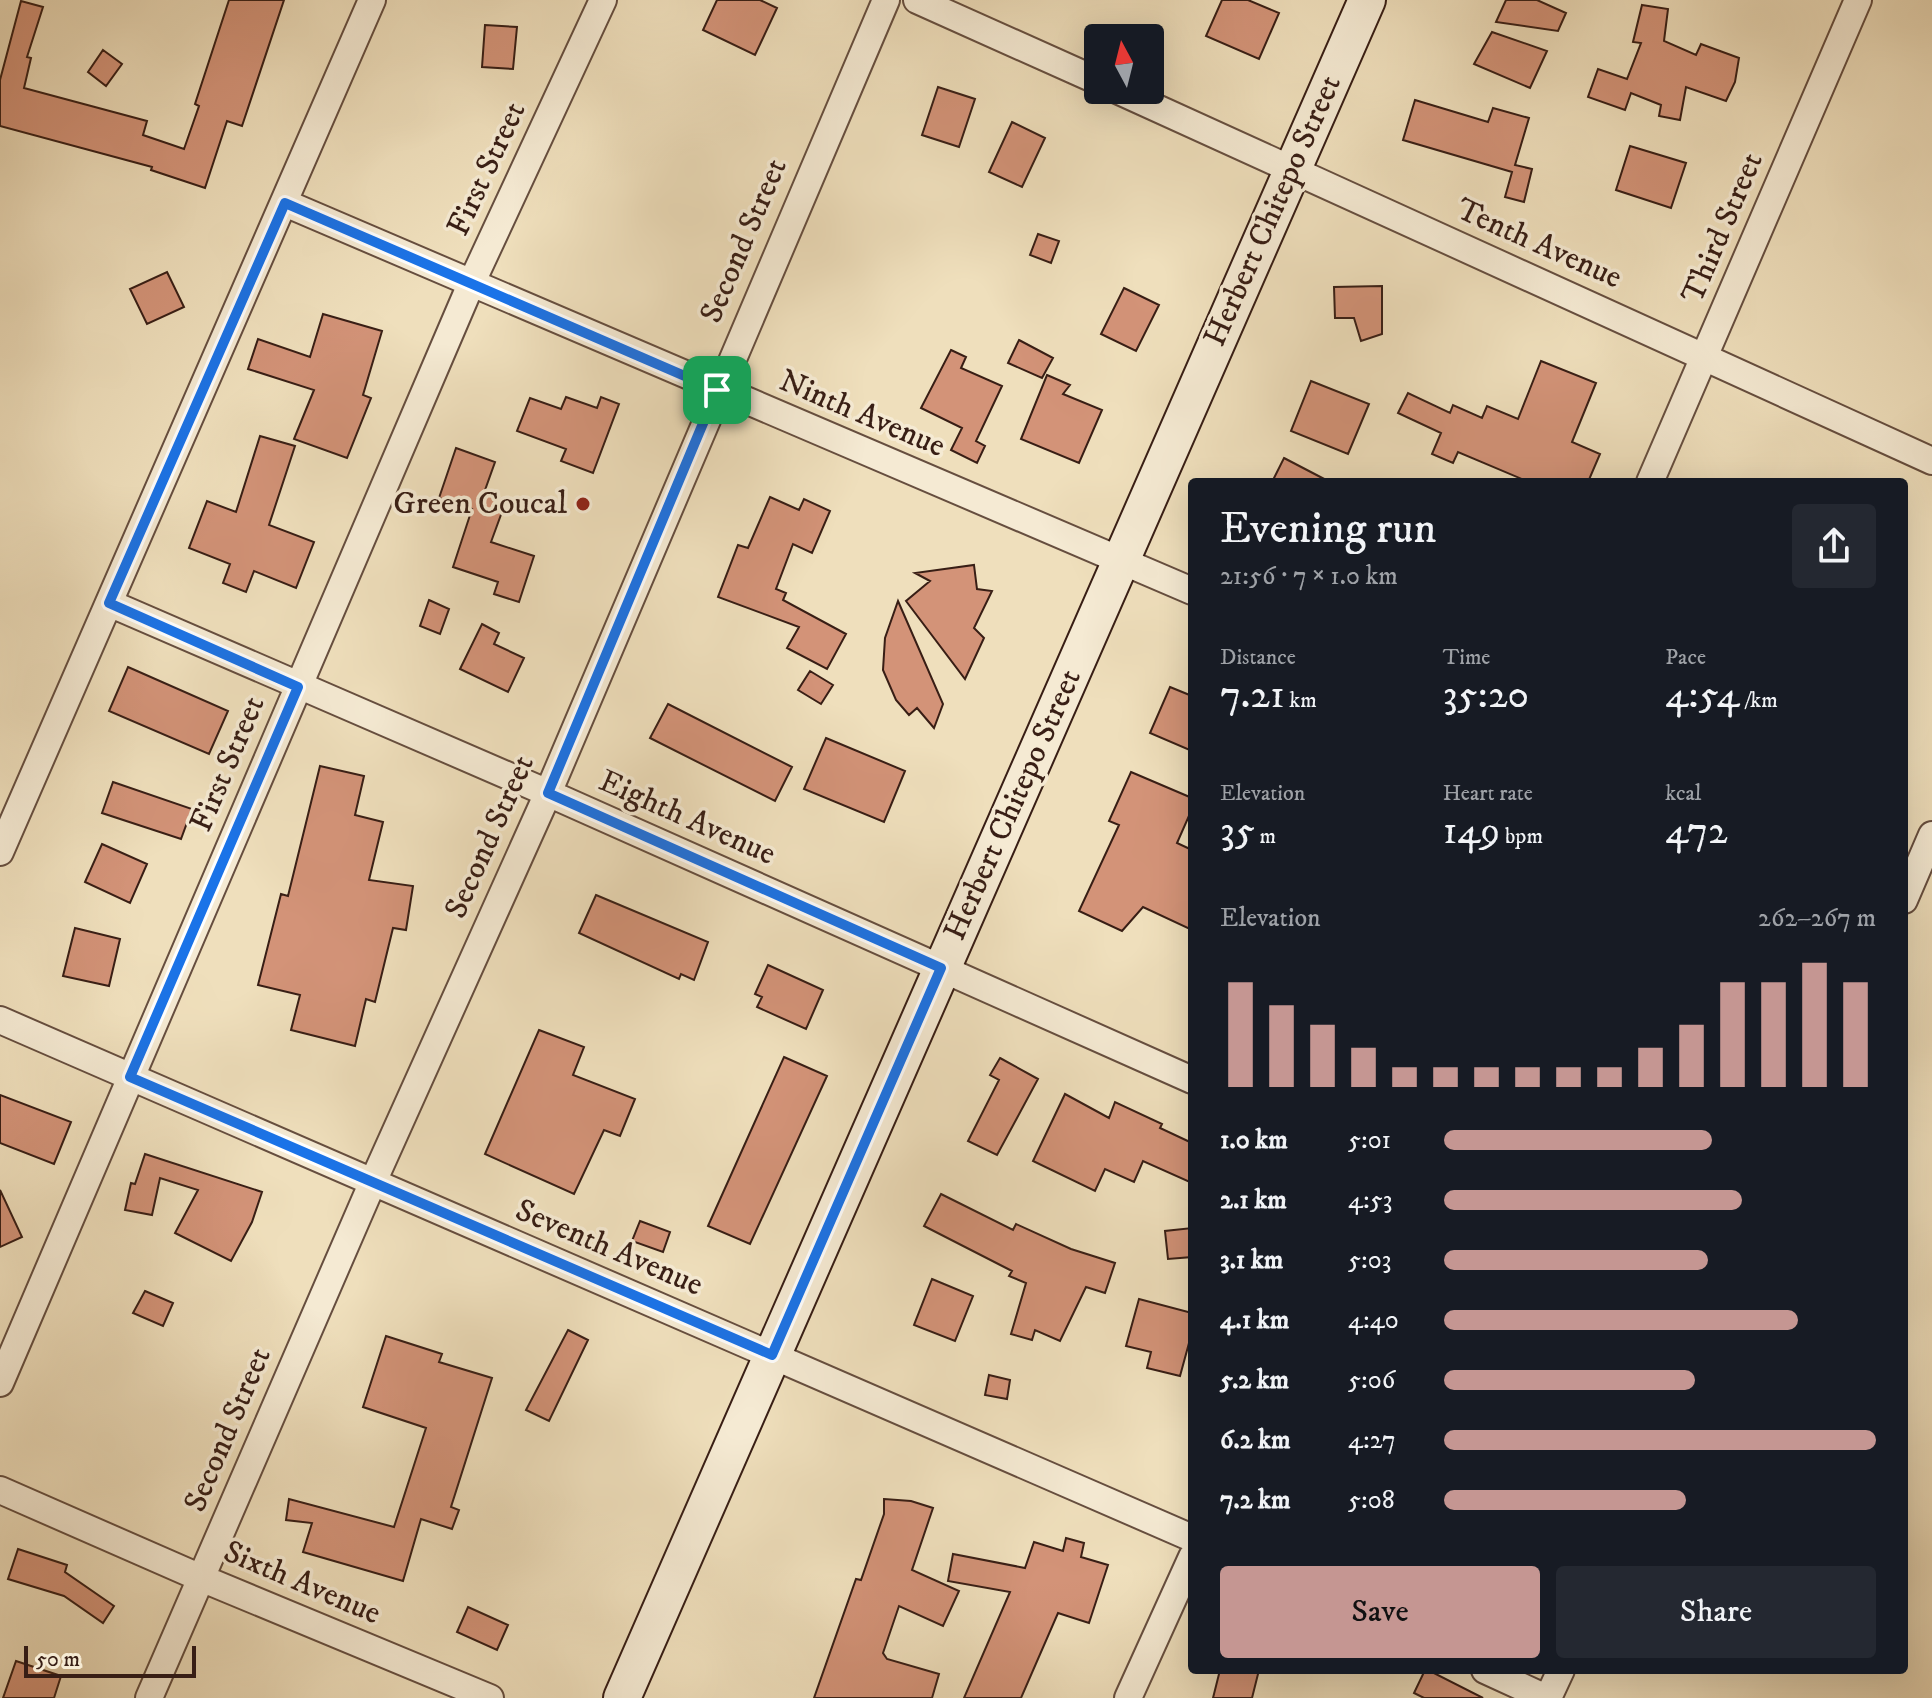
<!DOCTYPE html>
<meta charset="utf-8">
<style>
:root{--surface:#171b24;--page:#242831;--text:#f1f3f6;--muted:#9ea1a6;--accent:#c59692}
body{margin:0;font-family:"IM FELL DW Pica",serif;background:var(--page);color:var(--text);height:100vh;display:flex;flex-direction:column;font-size:30px;white-space:nowrap}
*{box-sizing:border-box;margin:0}
p{font-size:26px;color:var(--muted)}
.icon{flex:none;width:44px;height:44px;fill:none;stroke:currentColor;stroke-width:2;stroke-linecap:round;stroke-linejoin:round}
.map{position:relative;flex:1;overflow:hidden}
.sheet{position:absolute;left:1188px;top:478px;width:720px;height:1196px;display:flex;flex-direction:column;background:var(--surface);border-radius:8px;box-shadow:0 8px 32px #0002}
.sheet>*{flex:none}
.needle{width:52px;rotate:353deg}
.controls{position:absolute;left:1084px;top:24px;display:grid;gap:16px}
.controls a{display:grid;place-items:center;width:80px;height:80px;border-radius:8px;background:var(--surface);box-shadow:0 8px 32px #0002;font-size:40px}
.scale{position:absolute;left:24px;bottom:20px;width:172px;box-sizing:border-box;padding-left:8px;border:4px solid #381e15;border-top:0;font-size:22px;line-height:28px;white-space:nowrap;color:#381e15;-webkit-text-stroke:6px #f5ead3;paint-order:stroke}
.pin{position:absolute;display:grid;place-items:center;width:68px;height:68px;color:#fff;margin:-34px;border-radius:16px;box-shadow:0 4px 12px #0006}
.round{display:grid;place-items:center;flex:none;width:84px;height:84px;border-radius:8px;background:var(--page)}
.head{display:flex;align-items:center;justify-content:space-between;height:136px;padding:0 32px}
h1{font-size:44px;font-weight:600;line-height:60px}
.figures{display:grid;grid-template-columns:repeat(3,1fr);gap:12px;height:136px;padding:8px 32px}
.figures div{display:grid;align-content:center}
.figures b{font-size:40px;font-weight:600}
.figures small{font-size:22px;font-weight:400}
.figures p{font-size:22px}
.chart{height:224px;padding:16px 32px}
.chart p{display:flex;justify-content:space-between}
.chart svg{width:100%;height:144px;margin-top:8px;stroke:var(--accent);stroke-width:6}
.cta{display:flex;gap:16px;margin-top:auto;padding:16px 32px}
.cta a{flex:1;height:92px;border-radius:8px;background:var(--accent);color:#111;font-size:32px;font-weight:600;line-height:92px;text-align:center}
.cta a+a{background:var(--page);color:var(--text)}
ul{padding:0 32px;list-style:none;font-size:26px}
li{display:grid;grid-template-columns:128px 96px 1fr;align-items:center;height:60px}
li i{height:20px;border-radius:10px;background:var(--accent)}
.map>svg:first-child{display:block}
.building{fill:#d39378;stroke:#381e15;stroke-width:2}
.lines{fill:none;stroke-linecap:round;stroke-linejoin:round}
.minor-casing{stroke:#664e3f;stroke-width:30}
.secondary-casing{stroke:#381e15;stroke-width:40}
.minor{stroke:#f5ead3;stroke-width:26}
.secondary{stroke:#f5ead3;stroke-width:36}
.route-casing{stroke:#fff;stroke-width:16}
.route{stroke:#1a73e8;stroke-width:10}
.poi-dot{fill:#8f2418;stroke:#f5ead3;stroke-width:3}
.labels{text-anchor:middle;dominant-baseline:central;stroke-width:7;stroke-linejoin:round;paint-order:stroke}
.street-label{font-size:32px;fill:#381e15;stroke:#f5ead3}
.poi-label{font-size:32px;fill:#381e15;stroke:#f5ead3;text-anchor:end}
</style>
<div class="map">
<svg width="1932" height="1698" viewBox="0 0 1932 1698">
<rect width="100%" height="100%" fill="#efdfbc"/>
<filter id="stains"><feTurbulence type="fractalNoise" baseFrequency=".0025" numOctaves="4"/><feColorMatrix values="0 0 0 0 .2 0 0 0 0 .09 0 0 0 0 .02 0 0 0 .5 -.17"/></filter>
<radialGradient id="worn" r=".72"><stop offset=".6" stop-color="#630" stop-opacity="0"/><stop offset="1" stop-color="#630" stop-opacity=".3"/></radialGradient>
<!-- building -->
<path class="building" d="M229,0H284L242,126L227,121L205,188L151,170L152,167L0,126V80L21,1L43,7L27,57L31,58L24,88L147,121L143,135L184,149L199,106L195,104Z
M717,0H760L777,8L755,55L703,30Z
M1222,0H1248L1279,13L1259,59L1206,36Z
M1506,0H1537L1566,13L1558,31L1496,22Z
M1642,5L1668,9L1664,41L1696,55L1701,44L1739,58L1735,82L1726,101L1686,87L1680,120L1659,116L1661,105L1631,93L1625,110L1588,97L1598,69L1627,79L1641,43L1633,42Z
M485,25L517,27L513,69L482,67Z
M1492,32L1547,51L1530,88L1474,64Z
M103,50L122,64L106,86L88,72Z
M938,87L975,99L959,147L922,135Z
M1415,100L1488,122L1493,108L1529,118L1515,165L1532,169L1524,202L1505,197L1512,172L1403,140Z
M1012,122L1045,138L1022,187L989,172Z
M1630,146L1686,163L1671,208L1616,190Z
M1038,234L1059,241L1051,263L1030,255Z
M167,272L184,307L147,324L130,289Z
M1382,286V334L1361,341L1354,318H1335L1334,287Z
M1124,288L1159,305L1136,351L1101,334Z
M323,314L382,331L363,395L371,398L347,458L294,439L314,390L248,369L258,339L310,357Z
M1019,340L1053,358L1042,378L1008,363Z
M951,350L966,357L961,368L1002,386L976,441L985,446L977,463L951,450L962,428L921,408Z
M1541,361L1596,383L1572,442L1600,454L1588,482H1529L1458,452L1453,463L1432,454L1441,433L1398,413L1408,393L1450,413L1453,405L1482,418L1487,406L1518,419Z
M1047,375L1070,385L1063,394L1102,410L1079,463L1021,439Z
M1311,381L1369,404L1348,454L1291,431Z
M566,397L597,408L601,397L619,404L593,473L561,461L566,449L517,431L530,398L561,409Z
M260,436L295,446L269,525L314,542L296,588L254,571L246,592L223,583L230,564L189,548L207,501L236,512Z
M456,448L495,462L484,493L506,501L491,542L534,556L519,602L494,594L498,582L453,567L472,509L439,498Z
M1284,458L1330,482H1272Z
M770,497L799,510L804,499L830,511L812,553L793,544L776,589L786,593L783,600L846,634L827,669L787,648L799,627L718,597L738,545L748,548Z
M974,565L977,589L992,591L974,628L984,638L965,679L906,601L930,581L915,573Z
M429,600L449,609L440,634L420,626Z
M898,601L943,704L934,728L917,708L909,715L896,700L883,670L885,638Z
M482,624L499,633L494,644L524,658L508,692L460,669Z
M128,667L228,711L209,754L109,711Z
M810,671L833,685L821,704L798,690Z
M1170,687L1192,696V751L1150,733Z
M668,704L792,767L775,801L650,738Z
M826,738L905,771L884,822L804,789Z
M320,766L364,776L355,815L383,822L369,880L413,886L406,930L393,928L375,1002L366,999L355,1046L291,1030L300,995L258,985L281,894L288,896Z
M1131,772L1192,798V809L1177,843L1192,850V930L1143,907L1122,931L1079,911L1119,825L1109,821Z
M113,782L192,809L181,839L102,813Z
M102,844L147,864L130,903L85,882Z
M596,895L708,942L694,980L681,974L679,979L579,933Z
M75,928L120,939L109,986L63,976Z
M768,965L823,990L806,1029L757,1007L762,997L755,994Z
M539,1030L584,1047L573,1075L635,1099L620,1136L604,1130L574,1194L485,1154Z
M784,1057L827,1076L750,1244L708,1226Z
M1000,1058L1038,1079L997,1155L968,1141L999,1080L990,1075Z
M1065,1094L1109,1118L1115,1102L1162,1124L1160,1128L1192,1143V1183L1143,1161L1134,1182L1105,1169L1095,1191L1033,1161Z
M0,1095L71,1122L54,1164L0,1143Z
M145,1154L262,1192L252,1222L231,1261L175,1233L198,1190L160,1178L152,1215L125,1210L131,1183L135,1184Z
M0,1190L22,1237L0,1247Z
M941,1194L1013,1230L1016,1224L1071,1249L1115,1263L1105,1293L1086,1287L1060,1341L1035,1330L1032,1340L1011,1334L1026,1283L1009,1276L1012,1271L924,1226Z
M640,1221L670,1232L663,1252L632,1241Z
M1192,1228V1257L1168,1259L1165,1231Z
M932,1279L973,1296L955,1341L914,1325Z
M145,1291L173,1303L163,1326L133,1313Z
M1139,1299L1192,1313V1332L1180,1376L1147,1368L1151,1352L1126,1346Z
M568,1330L588,1340L549,1421L526,1410Z
M386,1336L442,1354L439,1362L492,1378L451,1507L459,1510L452,1529L421,1519L403,1581L303,1552L312,1523L286,1520L289,1499L394,1527L426,1428L363,1407Z
M989,1375L1010,1380L1007,1399L985,1395Z
M884,1499L911,1501L933,1508L912,1570L959,1591L943,1626L899,1606L883,1653L887,1659L939,1674L932,1698H814L856,1579L861,1580L884,1514Z
M1066,1538L1084,1543L1081,1557L1108,1565L1089,1623L1058,1613L1021,1698H964L1010,1592L948,1581L953,1554L1025,1568L1034,1542L1063,1551Z
M18,1549L67,1565L65,1572L114,1606L103,1623L64,1596L8,1579Z
M468,1607L508,1625L497,1650L457,1632Z
M16,1661L61,1676L54,1698H3Z
M1220,1670H1259L1252,1698H1213Z
M1425,1670H1428L1483,1698H1424L1414,1693Z"/>
<g class="lines">
<!-- minor casing -->
<g class="minor-casing">
<path id="minor" d="M917,0L1098,81
M1117,90L1932,461
M285,203L1192,591
M1650,482L1858,0
M109,603L548,793L1192,1080
M0,852L372,0
M1904,900L1932,835
M0,1020L1192,1538
M0,1383L471,284L603,0
M0,1490L201,1578L490,1698
M1485,1670L1546,1698
M149,1698L372,1184L548,793L886,0
M1128,1698L1192,1557
M1548,1698L1561,1670"/>
</g>
<!-- secondary casing -->
<g class="secondary-casing">
<path id="secondary" d="M622,1698L1367,0"/>
</g>
<!-- minor -->
<use href="#minor" class="minor"/>
<!-- secondary -->
<use href="#secondary" class="secondary"/>
</g>
<g class="lines">
<!-- route casing -->
<g class="route-casing">
<path id="route" d="M285,203L717,390L548,793L941,968L772,1355L130,1077L298,687L109,603Z"/>
</g>
<!-- route -->
<use href="#route" class="route"/>
</g>
<!-- markers -->
<circle class="poi-dot" cx="583" cy="504" r="8"/>
<g class="labels">
<!-- street labels -->
<g class="street-label">
<text transform="translate(487 169) rotate(-65)">First Street</text>
<text transform="translate(1273 211) rotate(-66)">Herbert Chitepo Street</text>
<text transform="translate(1723 228) rotate(-67)">Third Street</text>
<text transform="translate(744 241) rotate(-67)">Second Street</text>
<text transform="translate(1539 244) rotate(24)">Tenth Avenue</text>
<text transform="translate(862 414) rotate(23)">Ninth Avenue</text>
<text transform="translate(228 764) rotate(-67)">First Street</text>
<text transform="translate(1013 805) rotate(-66)">Herbert Chitepo Street</text>
<text transform="translate(687 818) rotate(24)">Eighth Avenue</text>
<text transform="translate(490 837) rotate(-66)">Second Street</text>
<text transform="translate(609 1248) rotate(23)">Seventh Avenue</text>
<text transform="translate(228 1430) rotate(-67)">Second Street</text>
<text transform="translate(302 1583) rotate(23)">Sixth Avenue</text>
</g>
<!-- poi labels -->
<g class="poi-label">
<text x="567" y="504">Green Coucal</text>
</g>
</g>
<rect width="100%" height="100%" filter="url(#stains)"/>
<rect width="100%" height="100%" fill="url(#worn)"/>
</svg>
<div class="controls">
<a><svg class="needle" viewBox="-14 -14 28 28"><path d="M0-13l5 13h-10z" fill="#e53935"/><path d="M0 13l5-13h-10z" fill="#9ea1a6"/></svg></a>
</div>
<div class="scale">50 m</div>
<div class="pin" style="left:717px;top:390px;background:#1e9e55"><svg class="icon" aria-label="arrive" viewBox="0 0 24 24"><path d="M6 21V4h12l-3 4 3 4H6"/></svg></div>
<section class="sheet">
<div class="head"><div><h1>Evening run</h1><p>21:56 · 7 × 1.0 km</p></div><a class="round"><svg class="icon" aria-label="share" viewBox="0 0 24 24"><path d="M12 15V3M7 8l5-5 5 5M5 13v7h14v-7"/></svg></a></div>
<div class="figures">
<div><p>Distance</p><b>7.21<small> km</small></b></div>
<div><p>Time</p><b>35:20</b></div>
<div><p>Pace</p><b>4:54<small> /km</small></b></div>
</div>
<div class="figures">
<div><p>Elevation</p><b>35<small> m</small></b></div>
<div><p>Heart rate</p><b>149<small> bpm</small></b></div>
<div><p>kcal</p><b>472</b></div>
</div>
<div class="chart"><p><span>Elevation</span>262–267 m</p>
<svg viewBox="0 0 160 44" preserveAspectRatio="none"><path d="M5 44V12M15 44V19M25 44V25M35 44V32M45 44V38M55 44V38M65 44V38M75 44V38M85 44V38M95 44V38M105 44V32M115 44V25M125 44V12M135 44V12M145 44V6M155 44V12"/></svg>
</div>
<ul>
<li><b>1.0 km</b>5:01<i style="width:62%"></i></li>
<li><b>2.1 km</b>4:53<i style="width:69%"></i></li>
<li><b>3.1 km</b>5:03<i style="width:61%"></i></li>
<li><b>4.1 km</b>4:40<i style="width:82%"></i></li>
<li><b>5.2 km</b>5:06<i style="width:58%"></i></li>
<li><b>6.2 km</b>4:27<i style="width:100%"></i></li>
<li><b>7.2 km</b>5:08<i style="width:56%"></i></li>
</ul>
<div class="cta"><a>Save</a><a>Share</a></div>
</section>
</div>
